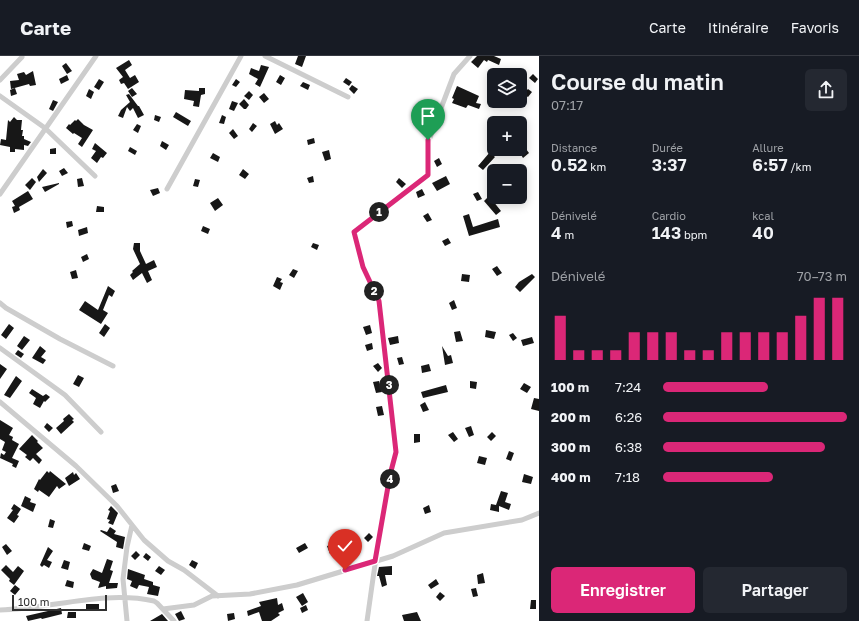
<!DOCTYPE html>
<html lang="fr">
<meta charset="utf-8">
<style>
:root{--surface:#171b24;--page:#242831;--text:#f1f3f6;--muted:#9ea1a6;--line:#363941;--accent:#db2777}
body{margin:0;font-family:"Golos Text",sans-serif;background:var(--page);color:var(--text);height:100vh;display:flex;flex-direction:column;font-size:15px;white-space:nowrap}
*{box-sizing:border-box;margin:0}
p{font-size:13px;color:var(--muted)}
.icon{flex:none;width:22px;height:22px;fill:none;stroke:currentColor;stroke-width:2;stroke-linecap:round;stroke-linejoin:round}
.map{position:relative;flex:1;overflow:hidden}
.side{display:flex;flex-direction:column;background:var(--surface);width:320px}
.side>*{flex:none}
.controls{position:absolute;left:487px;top:12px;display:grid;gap:8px}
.controls a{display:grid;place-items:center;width:40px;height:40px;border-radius:6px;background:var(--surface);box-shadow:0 2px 10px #0003;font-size:20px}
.scale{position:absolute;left:12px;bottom:10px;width:95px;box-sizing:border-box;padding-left:4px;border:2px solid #303030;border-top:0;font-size:11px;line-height:14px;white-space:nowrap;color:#303030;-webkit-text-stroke:3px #fff;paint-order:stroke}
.pin{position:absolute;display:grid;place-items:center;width:34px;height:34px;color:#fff;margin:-41px -17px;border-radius:50% 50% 50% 0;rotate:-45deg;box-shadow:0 0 4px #0007}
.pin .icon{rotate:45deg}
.km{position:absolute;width:20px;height:20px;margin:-10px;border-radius:50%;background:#222;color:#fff;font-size:11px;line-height:20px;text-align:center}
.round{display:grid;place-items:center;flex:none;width:42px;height:42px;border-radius:6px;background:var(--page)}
.overview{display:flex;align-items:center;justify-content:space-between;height:68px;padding:0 12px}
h1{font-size:22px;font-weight:600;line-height:30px}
.figures{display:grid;grid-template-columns:repeat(3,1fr);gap:6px;height:68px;padding:4px 12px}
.figures div{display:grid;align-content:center}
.figures b{font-size:17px;font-weight:600}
.figures small{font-size:11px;font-weight:400}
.figures p{font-size:11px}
.chart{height:112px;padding:8px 12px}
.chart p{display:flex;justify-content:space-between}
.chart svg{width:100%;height:72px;margin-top:4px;stroke:var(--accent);stroke-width:6}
.button{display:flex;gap:8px;margin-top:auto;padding:8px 12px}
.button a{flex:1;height:46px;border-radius:6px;background:var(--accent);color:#fff;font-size:16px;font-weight:600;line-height:46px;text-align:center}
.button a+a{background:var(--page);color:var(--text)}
ul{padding:0 12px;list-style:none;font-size:13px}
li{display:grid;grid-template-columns:64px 48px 1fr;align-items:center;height:30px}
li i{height:10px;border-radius:5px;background:var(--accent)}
header{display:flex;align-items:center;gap:24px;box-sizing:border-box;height:56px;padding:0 20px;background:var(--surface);border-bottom:1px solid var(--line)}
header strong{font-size:19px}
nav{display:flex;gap:22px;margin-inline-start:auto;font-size:14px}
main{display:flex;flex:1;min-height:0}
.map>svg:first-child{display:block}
.building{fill:#171717}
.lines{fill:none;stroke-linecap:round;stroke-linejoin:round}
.street{stroke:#cdcdcd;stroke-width:5}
.route-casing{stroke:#fff;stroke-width:8}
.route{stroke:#db2777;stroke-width:5}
</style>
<header>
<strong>Carte</strong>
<nav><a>Carte</a><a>Itinéraire</a><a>Favoris</a></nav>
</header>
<main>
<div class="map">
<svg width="539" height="565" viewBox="0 0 539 565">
<rect width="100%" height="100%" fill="#fff"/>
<!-- building -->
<path class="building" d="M298,0H306L302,11L295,8Z
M477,0H494L501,3L499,9L488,4L487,6L484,4L478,12L471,6Z
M129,4L132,9L125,14L130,22L135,19L139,26L128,33L124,27L121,28L119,24L123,21L116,12Z
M66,7L72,15L67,18L62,10Z
M261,9L269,11L260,31L255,28L258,23L249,18L251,12L259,15Z
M33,15L36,29L30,30L29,28L11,33L10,25L19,24L17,18L24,16L26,19Z
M533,18L538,23L535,27L529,22Z
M67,19L69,24L61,28L59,23Z
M280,19L285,22L281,29L276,26Z
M346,22L352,26L349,30L343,26Z
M99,23L104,26L99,34L94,31Z
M236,23L240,26L236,31L232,29Z
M303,26L310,29L308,34L300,30Z
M352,29L358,33L354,38L349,33Z
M457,30L479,40L476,47L481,48L479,53L468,49L466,52L452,47L454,43L452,42Z
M15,32L17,38L11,40L10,34Z
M132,32L137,38L132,41L128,35Z
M199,32H205V38L201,39L199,51L193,50L194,45L184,43L185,34L199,35Z
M89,33L94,36L91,43L86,40Z
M528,33L532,36L528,41L523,38Z
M249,35L253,39L249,44L244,40Z
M264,37L269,43L264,47L259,41Z
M129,38L138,50H139L144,59L138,62L133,52L130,55L127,51L123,62L118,60L121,54L130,46L126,39Z
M244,43L249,49L246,53H244L239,48Z
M53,44L58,46L53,55L49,53Z
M232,45L238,47L234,55L229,53Z
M176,56L191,65L188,70L173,61Z
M155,59L161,61L159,66L154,64Z
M222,59L226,61L224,68L219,67Z
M14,61L17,64H22L21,74H23L22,80H24V83L31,86L28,90L24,89V94L15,93V96H10V91L0,89L1,83L6,84L8,64L10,66Z
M78,63L84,69L93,74L82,91L78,88L82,82L74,77L73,78L66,72L69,68L70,69L75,64L76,65Z
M275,65L277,69L279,67L283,73L275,78L270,68Z
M253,67L257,70L252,76L249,73Z
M137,68L141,70L138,77L133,74Z
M233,73L238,80L234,83L229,77Z
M314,82L315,87L308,89L307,84Z
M162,85L169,89L166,94L160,90Z
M95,87L107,97L103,102L101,101L97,107L91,102L96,95L92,93Z
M130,91L137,95L135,99L128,95Z
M56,92V98H50V93Z
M526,93L529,97L523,102L520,97Z
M329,94L331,103L325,105L322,96Z
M490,96L495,101L483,114L478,110Z
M213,97L220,101L218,106L210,102Z
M439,102L442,108L437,111L434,105Z
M64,112L68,117L62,120L59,115Z
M43,113L47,117L39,126L37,121Z
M243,113L249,118L245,123L239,119Z
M313,120L314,126L309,127L307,122Z
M446,120L450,128L437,135L432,127Z
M32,122L36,126L30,134L25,129Z
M82,122L84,130L78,131L77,123Z
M399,122L406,128L402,132L396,126Z
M195,123L200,124L198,131L193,130Z
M59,127V128L45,136L42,131Z
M158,132L160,137L153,140L150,134Z
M422,133L425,139L418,142L416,136Z
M28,135L33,143L19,151L20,154L14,157L12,151L15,150L12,145Z
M478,136L482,143L477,145L473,138Z
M489,140L501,155L496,159L484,145Z
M218,142L223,149L215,155L210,147Z
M97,150L104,151V156H96Z
M428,157L432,164L427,166L423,160Z
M469,158L473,171L498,163L500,171L469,180L463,160Z
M72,165L73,170L67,172L66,166Z
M203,170L210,173L208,178L201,175Z
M87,171L88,177L79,180L78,174Z
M448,182L451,187L445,190L442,185Z
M134,187H140V195L146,208L154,204L157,211L148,215L152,224L147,227L142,217L133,224L130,219L133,216L132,215L140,208L133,193Z
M313,187L319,189L317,194L311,191Z
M87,198L89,203L83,206L81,201Z
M497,210L502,217L497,220L492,213Z
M293,213L298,215L294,222L289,219Z
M76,214L78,222L72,223L70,216Z
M462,218L470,219L469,226L461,225Z
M532,218L535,221L520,236L515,231L519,226Z
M277,221L282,223L280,226L283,227L280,234L273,230Z
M108,230L115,235L112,241L109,239L103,254L108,257L101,268L79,254L85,245L98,254Z
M454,244L457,252L452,254L449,247Z
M9,268L14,272L6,283L1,279Z
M105,268L110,272L104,281L99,277Z
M370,269L372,277L366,279L363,271Z
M486,274L496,276L494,283L485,281Z
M460,275L463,285L456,286L454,276Z
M513,277L517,282L513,285L509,279Z
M24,280L30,284L22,294L17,290Z
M398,280L399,287L390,289L388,282Z
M532,281L534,287L523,290L521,284Z
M372,287L373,293L367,295L365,289Z
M40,290L46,295L41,301L46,304L43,308L32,302Z
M442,290L448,300L451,299L453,307L445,309Z
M18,294L24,298L21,302L15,298Z
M402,301L404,308L399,309L397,302Z
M378,307L382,312L378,316L373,310Z
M0,308L7,313L0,323Z
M429,308L431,315L422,317L421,310Z
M78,319L84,322L79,331L73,328Z
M16,320L22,325L10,342L4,339Z
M379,325L382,336L376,337L373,326Z
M470,325L477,326L476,333L470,332Z
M524,327L531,331L527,337L520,333Z
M446,329L448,336L423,342L421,336Z
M32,333L43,340L46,338L50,341L45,346L44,345L40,352L33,348L36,342L29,337Z
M534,342L539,343V355L531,353Z
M425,346L429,354L423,356L420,349Z
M382,350L384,359L378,360L376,351Z
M69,358L74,363L72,364L74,366L61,378L56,372L64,365L63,363Z
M0,364L13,372L9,379L13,381L12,384L19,388L12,402L19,405L16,412L12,410L13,408L0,402L1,397L4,399L6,396L2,394L5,386L0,383Z
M47,367L53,372L49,376L44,371Z
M471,370L474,379L469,381L465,372Z
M453,376L458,383L454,386L448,379Z
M492,376L496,380L491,385L487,381Z
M414,378H420V386L414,387Z
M32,379L38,385L37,386L43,392L36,398L42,404L39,408L33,402L30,405L25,401L27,399L19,393Z
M509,395L514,397L511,405L506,403Z
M479,400L487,402L485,409L477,407Z
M47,415L49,417L50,415L66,428L59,433L57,430L49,441L39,434L38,436L34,433L39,423L40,424Z
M73,416L74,419L76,417L80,423L69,430L65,422Z
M524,418L533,421L531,428L522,426Z
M116,428L119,435L113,437L111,430Z
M501,435L508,437L505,446L511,448L509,454L499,450V456L490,454L491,448L496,449Z
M25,440L31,443L30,446L36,448L33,456L21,450Z
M14,448L21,453L17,459L19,460L14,467L7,462L13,454L11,453Z
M429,449L431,456L425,458L423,452Z
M111,450L118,457L113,469L108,467L110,464L107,463L110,455L108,454Z
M50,463L55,465L53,472L48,471Z
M110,471L116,475L114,478L125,481L123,493L116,491L117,486L100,475L101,474L107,476Z
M369,477L373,481L368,486L364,482Z
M84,487L91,490L89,495L82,493Z
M305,487L308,492L299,497L296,492Z
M336,487L339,494L330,498L327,490Z
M6,488L12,495L7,499L2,491Z
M48,491L53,495L47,504L52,506L49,512L44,509L42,511L40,509Z
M136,495L140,499L135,504L131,500Z
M146,497L151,501L148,505L143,501Z
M107,503L113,505L110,514L113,515L109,527H118L117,532L106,533V530L98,532L100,526L92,523L90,518L93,513L102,517Z
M64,504L70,506L68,514L61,512Z
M192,504L198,507L195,513L189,509Z
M6,509L13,516L18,510L24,515L14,529L9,525L10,523L1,514Z
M159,510L165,514L161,519L155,515Z
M392,510V519H385L387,529L382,531L379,520H377L379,511Z
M128,513L145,519L144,523L153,526V529L160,531L158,540L147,538L149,531L139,529L137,533L130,530L132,525L127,523Z
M483,517L485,527L478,528L477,519Z
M436,523L439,528L431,533L428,529Z
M67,524L74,526L73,532L65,530Z
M15,529L20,533L15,539L10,535Z
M476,532L478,540L473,541L471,533Z
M440,536L445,540L440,545L436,541Z
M303,537L308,546L302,550L296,541Z
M277,542L278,549L282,547L284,554L278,557L280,559L271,565H262L259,556L248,560L247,555L261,550L259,546Z
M531,544H536V553H530Z
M86,548H99V554H86Z
M306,549L308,554L302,557L300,552Z
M61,552L62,558L42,563L41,562L28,565L26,560Z
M181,555L185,563L179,565L175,558Z
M68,556H76V562H67Z
M417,556L421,565H404L402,559Z
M234,557L235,563L228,565L227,558Z
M162,558L168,565H150Z"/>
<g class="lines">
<!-- street -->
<path class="street" d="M265,0L348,41
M0,24L22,1
M0,40L45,72L95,120
M167,133L241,0
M0,138L96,0
M0,247L6,252L60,283L113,310
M0,292L65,339L101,376
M0,346L76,410L117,450L144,484L168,505L184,514L218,540
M163,553L194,549L212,540L250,538L297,529L393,500L444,477L522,464L539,457
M0,554C51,553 103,534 154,545L157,547L174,565
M127,565L123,523L127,491L132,469
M367,565C375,509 382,451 397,396L379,245L363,211L354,176L428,119L429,84L454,18L470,0"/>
</g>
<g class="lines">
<!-- route casing -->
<g class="route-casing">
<path id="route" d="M345,514L375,505L390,419L396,396L379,245L363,211L354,176L428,119V84"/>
</g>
<!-- route -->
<use href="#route" class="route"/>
</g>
</svg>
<div class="controls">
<a><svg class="icon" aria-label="layers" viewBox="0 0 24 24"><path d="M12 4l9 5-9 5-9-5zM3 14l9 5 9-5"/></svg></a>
<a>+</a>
<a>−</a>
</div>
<div class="scale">100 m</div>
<div class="pin" style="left:428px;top:84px;background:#1e9e55"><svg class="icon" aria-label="arrive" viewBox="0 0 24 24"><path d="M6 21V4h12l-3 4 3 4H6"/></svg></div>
<div class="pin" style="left:345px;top:514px;background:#d93025"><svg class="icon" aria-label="check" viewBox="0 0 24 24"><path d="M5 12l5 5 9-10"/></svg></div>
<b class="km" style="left:379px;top:156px">1</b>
<b class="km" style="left:374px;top:235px">2</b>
<b class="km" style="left:389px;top:329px">3</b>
<b class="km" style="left:390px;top:423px">4</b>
</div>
<section class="side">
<div class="overview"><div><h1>Course du matin</h1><p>07:17</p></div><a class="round"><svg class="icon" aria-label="share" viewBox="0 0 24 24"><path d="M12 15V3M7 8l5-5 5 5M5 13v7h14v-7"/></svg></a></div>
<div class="figures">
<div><p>Distance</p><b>0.52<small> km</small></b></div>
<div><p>Durée</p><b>3:37</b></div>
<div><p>Allure</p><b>6:57<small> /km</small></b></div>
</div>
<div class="figures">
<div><p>Dénivelé</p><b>4<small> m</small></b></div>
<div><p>Cardio</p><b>143<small> bpm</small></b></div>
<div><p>kcal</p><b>40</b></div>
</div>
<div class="chart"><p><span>Dénivelé</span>70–73 m</p>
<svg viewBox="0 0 160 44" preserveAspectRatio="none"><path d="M5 44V17M15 44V38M25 44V38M35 44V38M45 44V27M55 44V27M65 44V27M75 44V38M85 44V38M95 44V27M105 44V27M115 44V27M125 44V27M135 44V17M145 44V6M155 44V6"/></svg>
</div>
<ul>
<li><b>100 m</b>7:24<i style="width:57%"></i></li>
<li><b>200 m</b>6:26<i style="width:100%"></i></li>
<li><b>300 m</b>6:38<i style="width:88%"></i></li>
<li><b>400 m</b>7:18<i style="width:60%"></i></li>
</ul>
<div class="button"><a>Enregistrer</a><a>Partager</a></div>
</section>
</main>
